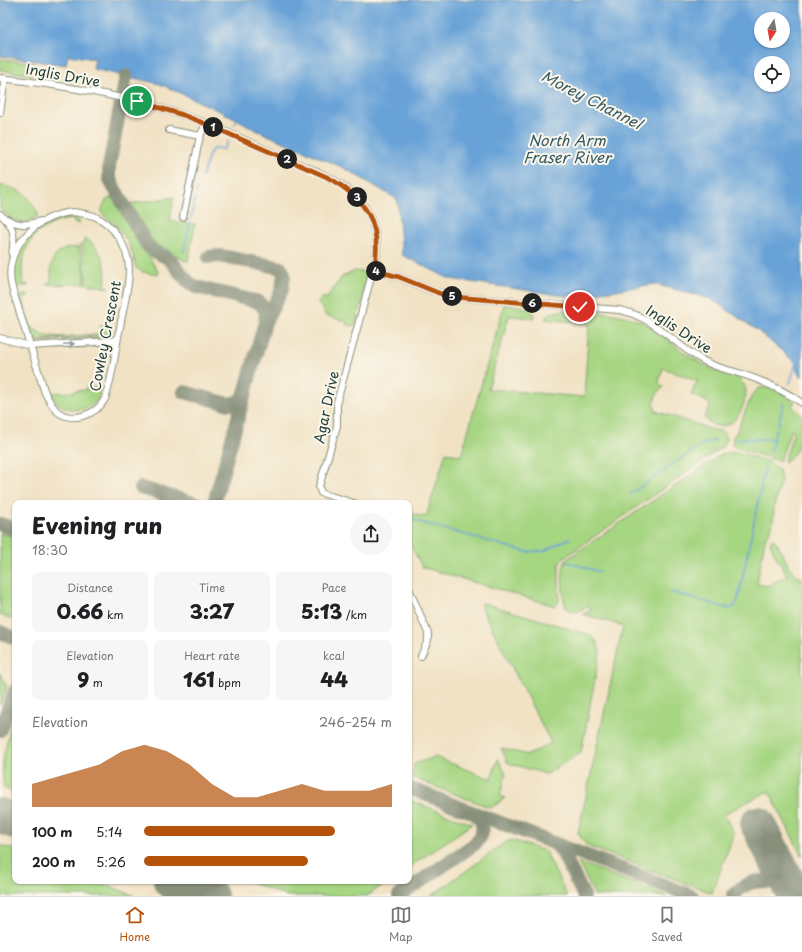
<!DOCTYPE html>
<meta charset="utf-8">
<style>
:root{--surface:#fff;--page:#f6f6f6;--text:#202124;--muted:#757577;--line:#e0e0e0;--accent:#b45309}
body{margin:0;font-family:"Playpen Sans",sans-serif;background:var(--page);color:var(--text);height:100vh;display:flex;flex-direction:column;font-size:15px;white-space:nowrap}
*{box-sizing:border-box;margin:0}
p{font-size:13px;color:var(--muted)}
.icon{flex:none;width:22px;height:22px;fill:none;stroke:currentColor;stroke-width:2;stroke-linecap:round;stroke-linejoin:round}
.map{position:relative;flex:1;overflow:hidden}
.details{position:absolute;left:12px;top:500px;width:400px;height:384px;display:flex;flex-direction:column;background:var(--surface);border-radius:8px;box-shadow:0 1px 3px #0004}
.details>*{flex:none}
.needle{width:26px;rotate:191deg}
.fabs{position:absolute;left:754px;top:12px;display:grid;gap:8px}
.fabs a{display:grid;place-items:center;width:36px;height:36px;border-radius:50%;background:var(--surface);box-shadow:0 1px 3px #0004;font-size:20px}
.pin{position:absolute;display:grid;place-items:center;width:34px;height:34px;color:#fff;margin:-17px;border:2px solid #fff;border-radius:50%;box-shadow:0 1px 4px #0007}
.km{position:absolute;width:20px;height:20px;margin:-10px;border-radius:50%;background:#222;color:#fff;font-size:11px;line-height:20px;text-align:center}
.round{display:grid;place-items:center;flex:none;width:42px;height:42px;border-radius:21px;background:var(--page)}
.headline{display:flex;align-items:center;justify-content:space-between;height:68px;padding:0 20px}
h1{font-size:22px;font-weight:800;line-height:30px}
.metrics{display:grid;grid-template-columns:repeat(3,1fr);gap:6px;height:68px;padding:4px 20px}
.metrics div{display:grid;align-content:center;border-radius:8px;background:var(--page);text-align:center}
.metrics b{font-size:20px;font-weight:800}
.metrics small{font-size:11px;font-weight:400}
.metrics p{font-size:11px}
.chart{height:112px;padding:8px 20px}
.chart p{display:flex;justify-content:space-between}
.chart svg{width:100%;height:72px;margin-top:4px;fill:var(--accent);opacity:.7}
ul{padding:0 20px;list-style:none;font-size:13px}
li{display:grid;grid-template-columns:64px 48px 1fr;align-items:center;height:30px}
li i{height:10px;border-radius:5px;background:var(--accent)}
.menu{display:flex;justify-content:space-around;align-items:center;height:56px;border-top:1px solid var(--line);background:var(--surface);font-size:11px;color:var(--muted)}
.menu a{display:grid;justify-items:center;gap:2px}
.menu .selected{color:var(--accent)}
.map>svg:first-child{display:block}
.green{fill:#a7d683;stroke:#638a5c}
.water{fill:#67a2d7;stroke:#437086;fill-rule:evenodd}
.lines{fill:none;stroke-linecap:round;stroke-linejoin:round}
.stream{stroke:#67a2d7;stroke-width:1.5}
.taxiway{stroke:#88907c;stroke-width:14}
.runway{stroke:#88907c;stroke-width:36}
.street-casing{stroke:#88907c;stroke-width:8}
.street{stroke:#fff;stroke-width:6}
.oneway{fill:#8f9e9a}
.route-casing{stroke:#fff;stroke-width:8}
.route{stroke:#b45309;stroke-width:5}
.labels{text-anchor:middle;dominant-baseline:central;stroke-width:4;stroke-linejoin:round;paint-order:stroke}
.street-label{font-size:14px;fill:#1f3d34;stroke:#fbf7ec}
.water-label{font-size:15px;font-style:italic;fill:#355b65;stroke:#fbf7ec}
</style>
<div class="map">
<svg width="802" height="896" viewBox="0 0 802 896">
<rect width="100%" height="100%" fill="#fbf7ec"/>
<filter id="ink" filterUnits="userSpaceOnUse"><feTurbulence type="fractalNoise" baseFrequency=".025" numOctaves="2"/><feDisplacementMap in="SourceGraphic" scale="8" xChannelSelector="R" yChannelSelector="G"/><feConvolveMatrix kernelMatrix="1 2 1 2 8 2 1 2 1" color-interpolation-filters="sRGB"/></filter>
<filter id="wash" filterUnits="userSpaceOnUse"><feTurbulence type="fractalNoise" baseFrequency=".012" numOctaves="4" result="noise"/><feDisplacementMap in="SourceGraphic" scale="16" xChannelSelector="R" yChannelSelector="G"/><feGaussianBlur stdDeviation="0.9" result="paint"/><feColorMatrix in="noise" values="0 0 0 0 0 0 0 0 0 0 0 0 0 0 0 0 0 1.4 0 .05"/><feComposite in="paint" operator="in"/></filter>
<g filter="url(#wash)">
<rect width="100%" height="100%" fill="#f1e2c4"/>
<!-- green -->
<path class="green" d="M0,59L34,63L32,75L0,70Z
M0,185C24,191 27,192 38,214V216L25,223L10,219L0,209Z
M174,197L170,221L195,224L188,261C182,261 179,256 173,254C166,251 158,249 150,247L128,204Z
M109,198H113L117,201L158,272V275L143,272L136,268C134,263 134,257 132,252C127,235 115,225 102,214C101,209 104,201 109,198Z
M74,217L79,221V224L74,223V219C51,220 30,233 24,256C21,265 22,274 23,284H27L28,286L15,287C5,267 23,236 41,226C50,221 63,218 74,217Z
M85,238C102,249 108,266 105,286L109,287V288L86,284C87,268 78,252 85,238Z
M80,244V255L85,273V284L47,285V283L51,282C51,268 50,255 65,249C70,247 73,247 78,248Z
M355,271L363,272L366,276L362,297L363,299L355,325L353,326L346,324L347,322L325,315V313L318,303L323,297L326,299L342,277Z
M19,295H28V297L24,298C25,306 25,314 29,322C40,344 76,335 96,334L102,332L100,327L102,325L112,329L111,334L32,339L19,298Z
M504,305C514,306 534,305 534,318L509,316L488,389L584,397L589,324L545,319L550,313C562,309 576,311 589,312C615,313 639,316 660,333C673,343 685,355 699,362C705,365 710,368 716,371C725,374 740,375 744,385C748,392 745,399 743,406C735,425 721,434 704,418L710,406L709,403L691,394L697,381L663,368L659,382L660,385L664,387C656,392 652,402 656,411L710,429L722,431C726,437 728,440 724,446L562,559L559,565V602L555,606L422,567L409,542V513L426,517L446,452L461,456Z
M110,336L106,338L33,342L36,341Z
M105,345L108,346L37,349H39Z
M86,388H100C101,414 60,418 50,392L54,393L74,392V391L86,390Z
M759,388C772,386 784,395 795,402L792,406L802,416C802,422 802,430 802,436C801,444 792,460 784,462L794,431L791,430L781,458L779,461L738,448L732,445L733,437L737,431L752,395Z
M737,452L770,462L779,470L781,480L775,502L772,527L765,539L757,583L767,586L787,575C780,564 773,553 770,541L773,539C779,542 785,561 790,568C793,572 797,576 802,579V856L769,791L724,814L734,834L712,893L587,846L578,833L623,626L583,614L591,610L589,606L576,612L567,609C562,601 560,567 567,559L719,456L725,453Z
M0,533L15,537V620L0,615Z
M483,603L591,635C596,640 599,645 600,652L581,753L546,774L508,763L501,748L528,755L551,743L480,605Z
M0,673L7,687L0,705Z
M15,716V793L4,788C0,763 6,740 15,716Z
M435,757L491,779L498,759L506,774L500,796L505,798L491,808L413,778L414,764Z
M409,800L472,824L409,867Z
M512,840L545,851L567,896H431L506,842Z
M0,845L15,850V881H96L135,896H0Z
M578,862L667,896H595Z
M247,881H389L367,896H287Z"/>
<!-- water -->
<path class="water" d="M0,0H802V377L797,372L796,363L758,331L711,299L654,284L611,291L565,296L450,279L402,255L397,199L342,167L256,130L237,119L160,84L93,69L95,59L68,55L66,65L0,56ZM761,19H783V41H761ZM761,63H783V85H761Z"/>
<g class="lines">
<!-- stream -->
<path class="stream" d="M235,124L237,119
M202,177L209,155L212,150L215,148L224,149L228,141
M196,194L197,189
M184,251L195,198
M790,383L796,363
M778,425L784,402
M735,439H773
M770,452L776,429
M630,494L703,444L715,440
M409,519L526,552L544,551L570,538
M567,562L600,572
M671,592L730,609L735,606L738,600L765,467"/>
<!-- taxiway -->
<path class="taxiway" d="M126,76L109,167V177L112,184L147,245C153,253 162,253 169,259C178,268 184,281 196,287L259,302L266,311L265,322
M209,257L220,256L278,267L282,269L284,275L282,290L265,322L214,503
M184,392L229,404L240,401L246,393
M141,488L194,503
M0,524L15,529
M0,632L15,638
M0,730L15,691
M409,788L692,896
M0,814L15,821
M554,843L561,850L584,896
M399,896L472,846C485,836 487,821 472,812
M733,896C748,876 778,876 793,896"/>
<!-- runway -->
<path class="runway" d="M0,816L15,821
M758,824L795,896
M171,881L210,896"/>
</g>
</g>
<g filter="url(#ink)">
<g class="lines">
<!-- street casing -->
<g class="street-casing">
<path id="street" d="M0,78C62,85 124,95 183,115C218,127 251,143 284,158C307,168 334,176 353,194C372,210 379,235 376,259L337,402V426L319,487L321,493L324,494L354,503
M0,113L5,78
M169,130L200,136
M73,212C80,213 87,214 94,216C114,224 129,249 129,270C129,289 123,308 120,327C115,351 113,376 105,399C96,415 73,423 58,412C52,407 49,400 45,393L12,288C2,249 36,215 73,212Z
M0,214C15,227 15,235 12,254
M183,217L200,136L206,124
M7,219C19,226 27,225 40,221
M374,270L399,277L433,291L454,297L619,310C655,317 672,343 702,360C714,367 728,370 742,374C763,381 784,390 802,403
M0,338L30,346L112,341L117,338L118,335
M409,589L428,633V640L421,656"/>
</g>
<!-- street -->
<use href="#street" class="street"/>
</g>
<!-- one-way arrows -->
<defs><path id="oneway-solid" d="M-6-.8H1V-3.2L6.5 0L1 3.2V.8H-6Z"/></defs>
<use class="oneway" href="#oneway-solid" transform="translate(69 344) rotate(-3)"/>
</g>
<g class="lines" filter="url(#ink)">
<!-- route casing -->
<g class="route-casing">
<path id="route" d="M137,101L183,115L206,124L327,177C367,199 383,225 374,270L399,277L441,294L454,297L580,307"/>
</g>
<!-- route -->
<use href="#route" class="route"/>
</g>
<g class="labels">
<!-- street labels -->
<g class="street-label">
<text transform="translate(63 75) rotate(10)">Inglis Drive</text>
<text transform="translate(679 329) rotate(33)">Inglis Drive</text>
<text transform="translate(105 336) rotate(-79)">Cowley Crescent</text>
<text transform="translate(326 407) rotate(-78)">Agar Drive</text>
</g>
<!-- water labels -->
<g class="water-label">
<text transform="translate(592 99) rotate(27)">Morey Channel</text>
<text x="567" y="139">North Arm<tspan x="567" dy="17">Fraser River</tspan></text>
</g>
</g>
</svg>
<div class="fabs">
<a><svg class="needle" viewBox="-14 -14 28 28"><path d="M0-13l5 13h-10z" fill="#e53935"/><path d="M0 13l5-13h-10z" fill="#757577"/></svg></a>
<a><svg class="icon" aria-label="locate" viewBox="0 0 24 24"><circle cx="12" cy="12" r="6"/><path d="M12 2v4M12 18v4M2 12h4M18 12h4"/></svg></a>
</div>
<div class="pin" style="left:137px;top:101px;background:#1e9e55"><svg class="icon" aria-label="arrive" viewBox="0 0 24 24"><path d="M6 21V4h12l-3 4 3 4H6"/></svg></div>
<div class="pin" style="left:580px;top:307px;background:#d93025"><svg class="icon" aria-label="check" viewBox="0 0 24 24"><path d="M5 12l5 5 9-10"/></svg></div>
<b class="km" style="left:213px;top:127px">1</b>
<b class="km" style="left:287px;top:159px">2</b>
<b class="km" style="left:357px;top:197px">3</b>
<b class="km" style="left:376px;top:271px">4</b>
<b class="km" style="left:452px;top:296px">5</b>
<b class="km" style="left:532px;top:303px">6</b>
<section class="details">
<div class="headline"><div><h1>Evening run</h1><p>18:30</p></div><a class="round"><svg class="icon" aria-label="share" viewBox="0 0 24 24"><path d="M12 15V3M7 8l5-5 5 5M5 13v7h14v-7"/></svg></a></div>
<div class="metrics">
<div><p>Distance</p><b>0.66<small> km</small></b></div>
<div><p>Time</p><b>3:27</b></div>
<div><p>Pace</p><b>5:13<small> /km</small></b></div>
</div>
<div class="metrics">
<div><p>Elevation</p><b>9<small> m</small></b></div>
<div><p>Heart rate</p><b>161<small> bpm</small></b></div>
<div><p>kcal</p><b>44</b></div>
</div>
<div class="chart"><p><span>Elevation</span>246–254 m</p>
<svg viewBox="0 0 160 44" preserveAspectRatio="none"><path d="M0 44V30L10 26L20 22L30 18L40 10L50 6L60 10L70 18L80 30L90 38L100 38L110 34L120 30L130 34L140 34L150 34L160 30V44z"/></svg>
</div>
<ul>
<li><b>100 m</b>5:14<i style="width:77%"></i></li>
<li><b>200 m</b>5:26<i style="width:66%"></i></li>
</ul>
</section>
</div>
<nav class="menu">
<a class="selected"><svg class="icon" aria-label="home" viewBox="0 0 24 24"><path d="M3 11l9-7 9 7M6 9v11h12V9"/></svg>Home</a>
<a><svg class="icon" aria-label="map" viewBox="0 0 24 24"><path d="M3 6l6-2 6 2 6-2v14l-6 2-6-2-6 2zM9 4v14M15 6v14"/></svg>Map</a>
<a><svg class="icon" aria-label="saved" viewBox="0 0 24 24"><path d="M7 4h10v16l-5-4-5 4z"/></svg>Saved</a>
</nav>
